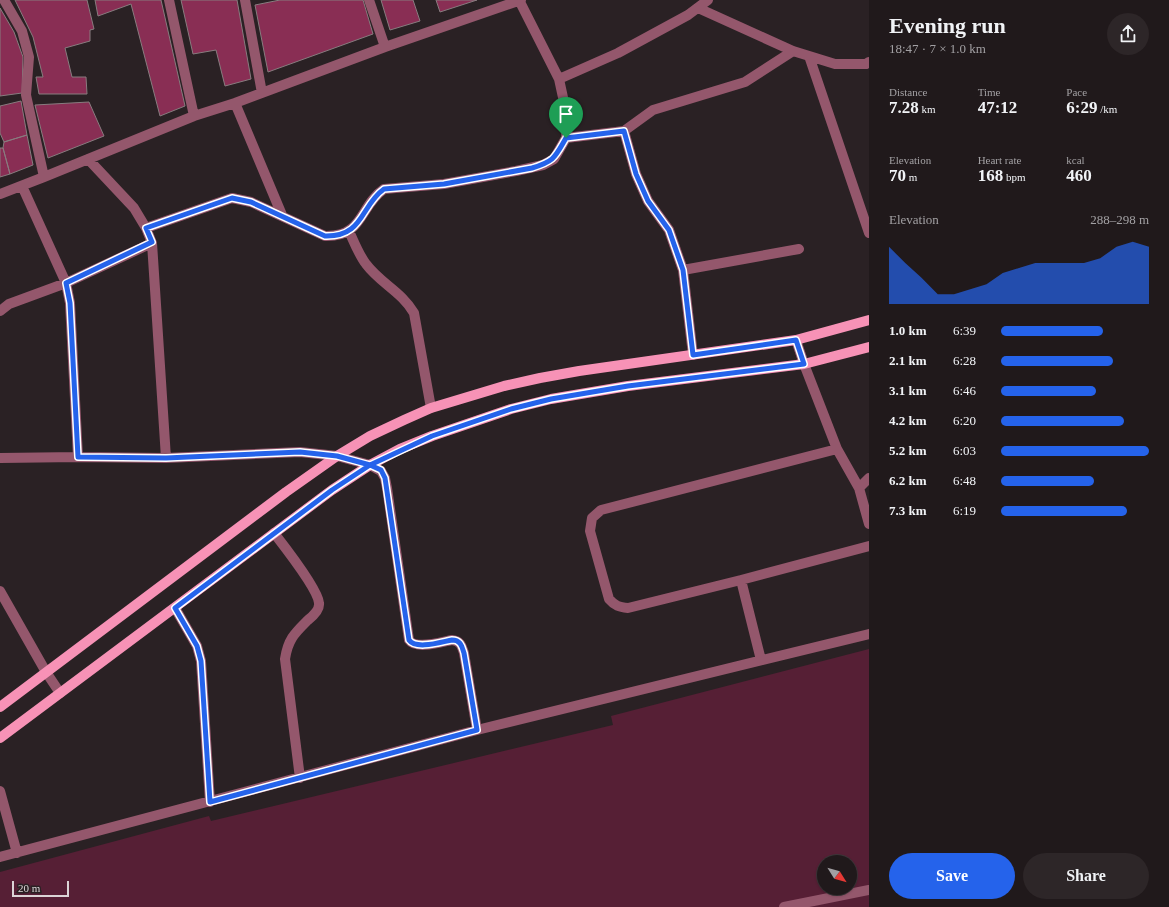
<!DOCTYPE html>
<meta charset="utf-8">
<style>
:root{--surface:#20191b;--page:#2d2628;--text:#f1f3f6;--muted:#a2a0a3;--line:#3d383a;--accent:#2563eb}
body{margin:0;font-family:Georgia,serif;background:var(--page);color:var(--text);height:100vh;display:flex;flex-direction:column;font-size:15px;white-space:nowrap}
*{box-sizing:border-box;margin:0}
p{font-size:13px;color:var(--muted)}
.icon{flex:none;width:22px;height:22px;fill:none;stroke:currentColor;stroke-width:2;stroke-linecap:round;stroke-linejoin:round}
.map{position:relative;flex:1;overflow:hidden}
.sheet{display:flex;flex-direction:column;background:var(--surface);width:300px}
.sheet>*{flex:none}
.needle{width:26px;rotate:127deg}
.buttons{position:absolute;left:817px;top:855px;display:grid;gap:8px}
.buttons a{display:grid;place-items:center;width:40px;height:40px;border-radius:50%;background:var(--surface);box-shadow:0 1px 3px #0004,0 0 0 1px var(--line);font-size:20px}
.scale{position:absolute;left:12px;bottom:10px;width:57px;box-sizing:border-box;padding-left:4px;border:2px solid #dbd4d6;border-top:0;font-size:11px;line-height:14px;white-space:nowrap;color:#dbd4d6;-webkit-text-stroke:3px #2a2124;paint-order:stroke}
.pin{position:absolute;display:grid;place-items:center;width:34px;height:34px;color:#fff;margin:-41px -17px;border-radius:50% 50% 50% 0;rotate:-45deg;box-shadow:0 0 4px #0007}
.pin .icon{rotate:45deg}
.round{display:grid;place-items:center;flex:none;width:42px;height:42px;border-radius:21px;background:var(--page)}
.overview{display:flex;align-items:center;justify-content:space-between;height:68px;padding:0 20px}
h1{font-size:22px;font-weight:700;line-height:30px}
.stats{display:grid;grid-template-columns:repeat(3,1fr);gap:6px;height:68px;padding:4px 20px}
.stats div{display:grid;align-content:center}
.stats b{font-size:17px;font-weight:700}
.stats small{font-size:11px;font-weight:400}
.stats p{font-size:11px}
.chart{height:112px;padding:8px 20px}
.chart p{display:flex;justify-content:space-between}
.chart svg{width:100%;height:72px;margin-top:4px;fill:var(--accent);opacity:.7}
.cta{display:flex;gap:8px;margin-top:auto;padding:8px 20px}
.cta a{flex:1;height:46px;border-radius:24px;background:var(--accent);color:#fff;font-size:16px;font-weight:700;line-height:46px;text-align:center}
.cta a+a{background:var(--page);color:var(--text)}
ul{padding:0 20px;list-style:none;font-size:13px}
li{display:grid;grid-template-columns:64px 48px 1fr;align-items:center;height:30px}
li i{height:10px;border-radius:5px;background:var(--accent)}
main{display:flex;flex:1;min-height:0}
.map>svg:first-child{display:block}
.green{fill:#561f35;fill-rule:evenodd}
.building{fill:#892e54;stroke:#887c7f}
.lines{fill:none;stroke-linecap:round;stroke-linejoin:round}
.minor{stroke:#94576c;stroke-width:10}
.major{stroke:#f792b6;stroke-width:10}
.route-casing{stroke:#fff;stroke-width:8}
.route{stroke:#2563eb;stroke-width:5}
</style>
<main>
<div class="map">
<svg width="869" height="907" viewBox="0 0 869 907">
<rect width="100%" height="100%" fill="#2a2124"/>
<!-- green -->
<path class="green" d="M869,649V907H0V872L209,816L211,821L613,725L611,716ZM824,862H850V888H824Z"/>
<!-- building -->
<path class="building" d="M15,0H87L94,29L90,30V41L65,48L72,77H86L87,94H39L36,77H43L33,37Z
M95,0H161L185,106L160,116L131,4L98,16Z
M181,0H237L251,79L225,86L216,50L193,54Z
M280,0H363L373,34L268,72L255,5Z
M381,0H413L420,21L390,30Z
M436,0H477L440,12Z
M0,8L14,32L23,57L22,93L0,96Z
M21,101L27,135L4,142L0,133V106Z
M89,102L104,136L48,158L35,105Z
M27,135L33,165L10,174L3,148L4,142Z
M0,148H3L10,174L0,177Z"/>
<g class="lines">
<!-- minor -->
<path class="minor" d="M4,0L22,31L29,57L26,95L44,177
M169,0L194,116
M245,0L262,93
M369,0L385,47
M698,8L793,51L835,64H866L869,62
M809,56L869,233
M559,79L618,53L688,15L708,0
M235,103L282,215
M566,138L624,131
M88,159L134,208L146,228L152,243L166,458
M22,186L66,283L70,303L78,457
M0,194L44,177L194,116L235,103L385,47L521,0
M146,228L232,198L251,202L325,236C364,237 359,206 384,189L444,184L516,171L543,165L554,159L566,138L567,116L559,79L519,0
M349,231C354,242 359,255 366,264C380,283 402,292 414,313L431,408
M683,270L799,249
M0,311L9,304L66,283L152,243
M796,340L804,364L837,449L859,488L869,524
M693,355L683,270L669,230L648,201L636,174L624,131L653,110L745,82L793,51
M837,449L601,510L592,518L590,531L609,599C615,606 619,607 628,608L741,580L869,546
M0,458L78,457L166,458L300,452L337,456L370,465L381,471L385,478L387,488L409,640C416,650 441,642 452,640C461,641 462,647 464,653L477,730
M859,488L869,478
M274,533C284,546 318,589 319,603C320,610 313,616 308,620C295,633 288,639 285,659L300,778
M741,580L761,660
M0,591L46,672L60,693
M175,608L197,646L201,661L210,802
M0,791L17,853
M0,857L477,730L869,634
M784,907L869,890"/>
<!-- major -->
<path class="major" d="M0,707L286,492L337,456L370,436L404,420L431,408L504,386L540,378L579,371L796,340L869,320
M0,738L332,490L370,465L400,449L432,436L511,409L551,399L628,386L804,364L869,347"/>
</g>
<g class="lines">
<!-- route casing -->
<g class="route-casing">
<path id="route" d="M566,138C555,157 555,161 532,168L444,184L384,189C360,206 364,237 325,236L251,202L232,198L146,228L152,242L66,283L70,303L78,457L166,458L300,452L337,456L370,465L332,490L175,608L197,646L201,661L210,802L477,730L464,653C462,647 461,640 452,640C441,642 416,650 409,640L385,478L381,470L370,465L432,436L511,409L551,399L628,386L804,364L796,340L693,355L683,270L669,230L648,201L636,174L624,131L566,138"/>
</g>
<!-- route -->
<use href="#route" class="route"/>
</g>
</svg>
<div class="buttons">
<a><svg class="needle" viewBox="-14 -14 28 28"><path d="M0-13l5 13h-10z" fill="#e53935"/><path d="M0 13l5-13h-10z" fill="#a2a0a3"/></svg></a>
</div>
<div class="scale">20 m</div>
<div class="pin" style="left:566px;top:138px;background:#1e9e55"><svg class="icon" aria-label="arrive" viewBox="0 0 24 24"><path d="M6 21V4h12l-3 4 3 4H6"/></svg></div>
</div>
<section class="sheet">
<div class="overview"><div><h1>Evening run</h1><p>18:47 · 7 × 1.0 km</p></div><a class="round"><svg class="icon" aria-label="share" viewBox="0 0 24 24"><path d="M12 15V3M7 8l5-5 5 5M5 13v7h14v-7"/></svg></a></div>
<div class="stats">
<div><p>Distance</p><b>7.28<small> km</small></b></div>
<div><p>Time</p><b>47:12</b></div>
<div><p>Pace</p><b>6:29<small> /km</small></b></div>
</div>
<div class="stats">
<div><p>Elevation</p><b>70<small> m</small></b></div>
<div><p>Heart rate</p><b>168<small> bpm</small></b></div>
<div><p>kcal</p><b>460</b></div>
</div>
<div class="chart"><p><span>Elevation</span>288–298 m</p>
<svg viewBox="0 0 160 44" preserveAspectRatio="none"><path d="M0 44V9L10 19L20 28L30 38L40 38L50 35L60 32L70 25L80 22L90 19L100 19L110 19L120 19L130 16L140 9L150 6L160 9V44z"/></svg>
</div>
<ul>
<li><b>1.0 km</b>6:39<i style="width:69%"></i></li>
<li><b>2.1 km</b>6:28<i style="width:76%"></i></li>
<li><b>3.1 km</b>6:46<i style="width:64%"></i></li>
<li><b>4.2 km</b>6:20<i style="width:83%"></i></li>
<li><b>5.2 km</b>6:03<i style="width:100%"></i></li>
<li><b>6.2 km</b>6:48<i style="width:63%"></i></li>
<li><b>7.3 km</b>6:19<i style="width:85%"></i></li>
</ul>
<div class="cta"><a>Save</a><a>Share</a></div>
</section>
</main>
